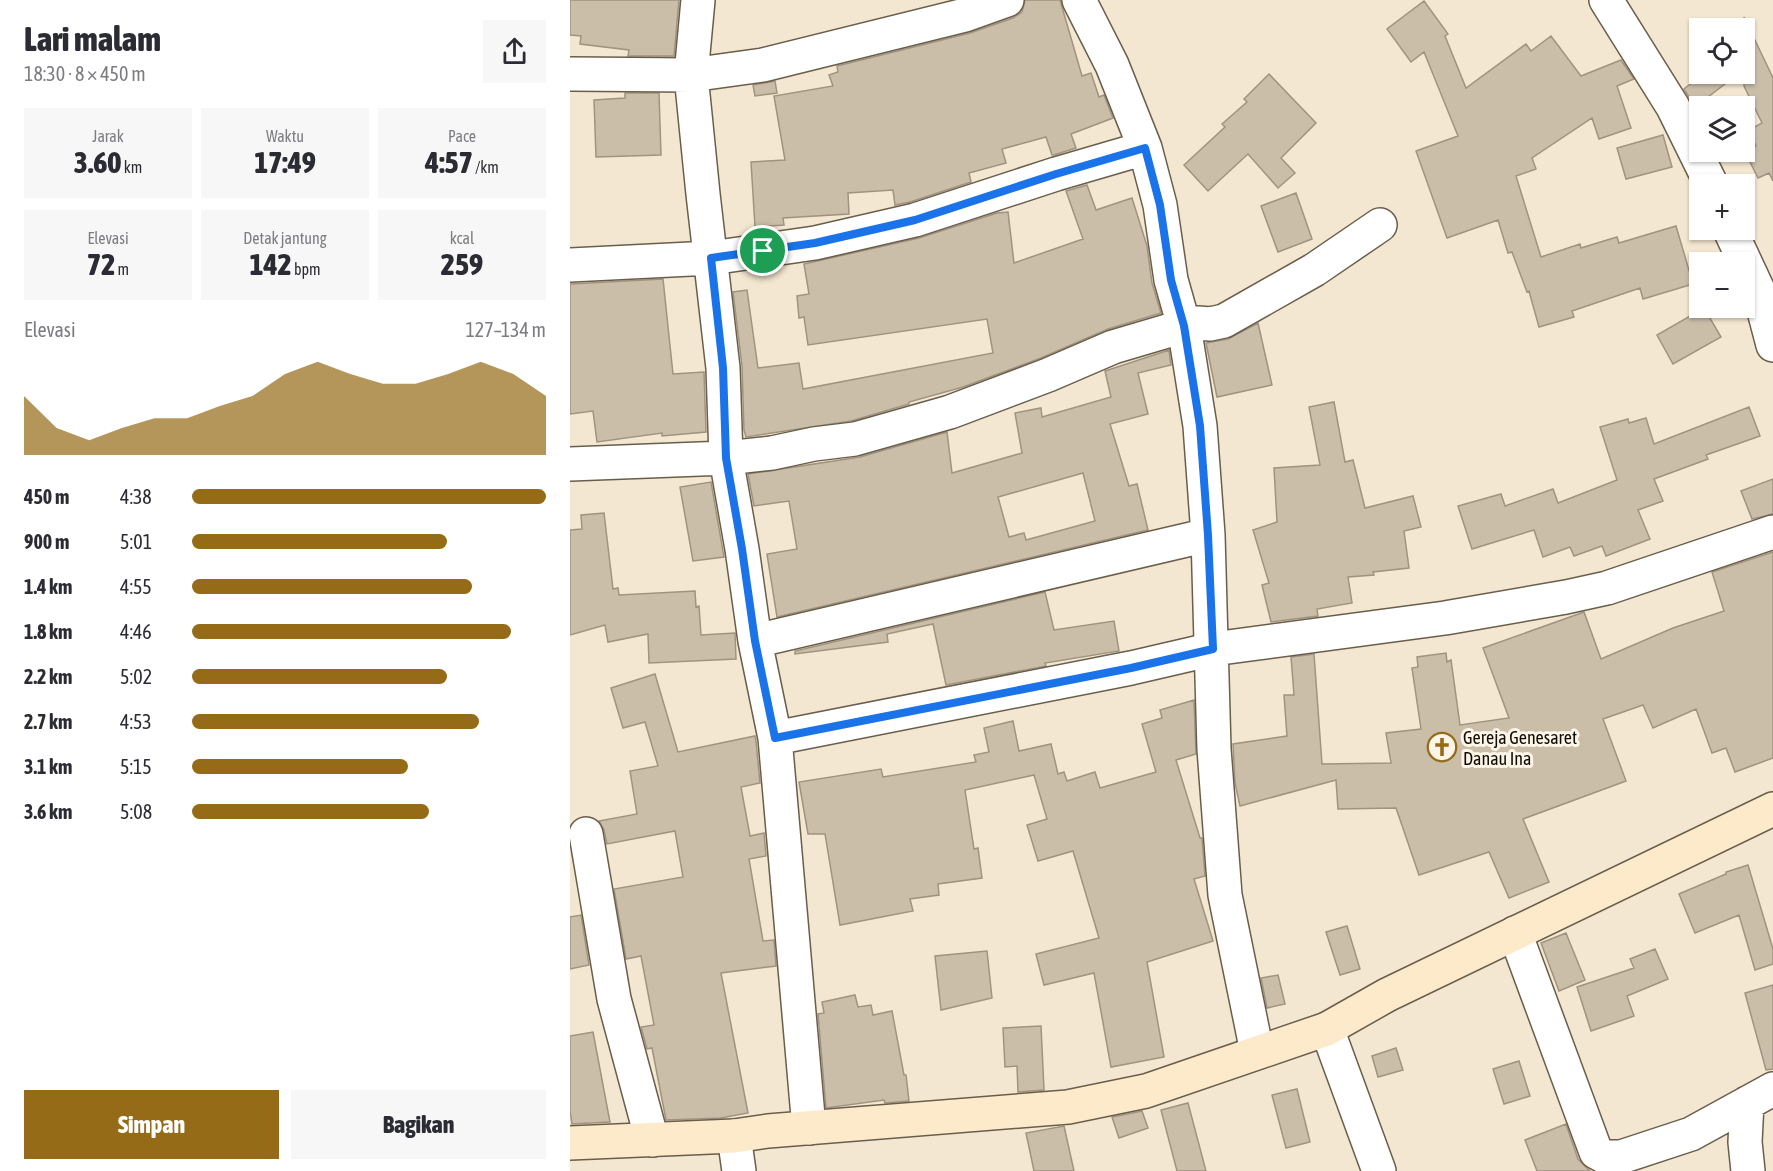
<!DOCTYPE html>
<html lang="id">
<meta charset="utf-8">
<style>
:root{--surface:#fff;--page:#f7f7f7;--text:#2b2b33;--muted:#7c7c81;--accent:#956b17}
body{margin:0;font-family:"Asap Condensed",sans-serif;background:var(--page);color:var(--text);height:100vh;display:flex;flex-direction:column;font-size:22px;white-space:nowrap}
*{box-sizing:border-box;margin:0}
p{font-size:20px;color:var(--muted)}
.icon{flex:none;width:33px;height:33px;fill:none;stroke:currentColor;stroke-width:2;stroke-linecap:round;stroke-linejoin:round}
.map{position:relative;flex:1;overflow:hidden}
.details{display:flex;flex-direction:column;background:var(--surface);width:570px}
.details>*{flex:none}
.controls{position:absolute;left:1119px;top:18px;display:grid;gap:12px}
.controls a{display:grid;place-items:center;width:66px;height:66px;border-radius:0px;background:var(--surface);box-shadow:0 2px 4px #0004;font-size:30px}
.pin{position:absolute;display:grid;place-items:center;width:51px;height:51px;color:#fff;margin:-26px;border:3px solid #fff;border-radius:50%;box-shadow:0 2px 6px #0007}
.round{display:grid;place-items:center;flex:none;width:63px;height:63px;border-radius:0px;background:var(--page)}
.headline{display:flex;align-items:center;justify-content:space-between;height:102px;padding:0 24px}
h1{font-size:33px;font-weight:800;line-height:45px}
.metrics{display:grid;grid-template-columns:repeat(3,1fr);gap:9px;height:102px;padding:6px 24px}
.metrics div{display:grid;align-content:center;border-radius:0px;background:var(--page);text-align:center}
.metrics b{font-size:30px;font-weight:800}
.metrics small{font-size:16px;font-weight:400}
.metrics p{font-size:16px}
.chart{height:168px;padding:12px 24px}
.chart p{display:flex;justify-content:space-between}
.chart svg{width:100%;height:108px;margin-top:6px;fill:var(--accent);opacity:.7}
.button{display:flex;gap:12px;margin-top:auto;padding:12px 24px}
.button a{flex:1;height:69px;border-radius:0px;background:var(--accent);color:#fff;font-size:24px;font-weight:800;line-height:69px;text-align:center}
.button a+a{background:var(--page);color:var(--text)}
ul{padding:0 24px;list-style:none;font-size:20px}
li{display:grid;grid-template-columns:96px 72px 1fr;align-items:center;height:45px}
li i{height:15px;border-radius:8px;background:var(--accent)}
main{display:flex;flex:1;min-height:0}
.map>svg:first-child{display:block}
.building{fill:#cbbea9;stroke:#a0937f;stroke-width:1.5;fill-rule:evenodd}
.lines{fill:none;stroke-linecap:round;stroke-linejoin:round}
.street-casing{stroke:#695e4b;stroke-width:36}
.secondary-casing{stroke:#695e4b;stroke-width:36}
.street{stroke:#fff;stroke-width:33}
.secondary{stroke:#fceaca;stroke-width:33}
.route-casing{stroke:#fff;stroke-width:12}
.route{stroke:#1a73e8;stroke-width:8}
.labels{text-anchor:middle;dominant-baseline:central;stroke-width:6;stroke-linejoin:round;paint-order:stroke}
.poi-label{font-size:18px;fill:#0f0b05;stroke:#fdf5e7;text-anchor:start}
</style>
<main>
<section class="details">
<div class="headline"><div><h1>Lari malam</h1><p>18:30 · 8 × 450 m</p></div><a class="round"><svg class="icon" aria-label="share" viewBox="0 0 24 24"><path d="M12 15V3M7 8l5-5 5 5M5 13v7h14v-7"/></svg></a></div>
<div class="metrics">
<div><p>Jarak</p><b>3.60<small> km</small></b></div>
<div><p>Waktu</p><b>17:49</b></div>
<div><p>Pace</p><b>4:57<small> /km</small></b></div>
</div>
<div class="metrics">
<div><p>Elevasi</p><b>72<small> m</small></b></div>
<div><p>Detak jantung</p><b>142<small> bpm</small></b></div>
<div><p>kcal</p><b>259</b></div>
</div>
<div class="chart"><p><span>Elevasi</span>127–134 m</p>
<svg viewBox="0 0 160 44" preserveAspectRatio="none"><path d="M0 44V20L10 33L20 38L30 33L40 29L50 29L60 24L70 20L80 11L90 6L100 11L110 15L120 15L130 11L140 6L150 11L160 20V44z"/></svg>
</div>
<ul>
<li><b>450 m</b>4:38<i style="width:100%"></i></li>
<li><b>900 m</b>5:01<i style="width:72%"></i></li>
<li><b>1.4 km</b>4:55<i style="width:79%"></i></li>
<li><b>1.8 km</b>4:46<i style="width:90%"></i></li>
<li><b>2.2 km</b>5:02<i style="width:72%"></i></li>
<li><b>2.7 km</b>4:53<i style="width:81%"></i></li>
<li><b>3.1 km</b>5:15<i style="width:61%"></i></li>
<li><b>3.6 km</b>5:08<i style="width:67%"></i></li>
</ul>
<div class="button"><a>Simpan</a><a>Bagikan</a></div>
</section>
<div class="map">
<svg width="1203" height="1171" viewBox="0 0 1203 1171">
<rect width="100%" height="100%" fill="#f4e7d1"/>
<!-- building -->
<path class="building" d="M0,0H109L104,56H58L59,50L10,44L11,36L0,35Z
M455,0H490L512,76L521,73L529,97L534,95L543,118L501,134L506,148L484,155H482L476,137L432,149L436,163L399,173L401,182L340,202L325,205L323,190L278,193L279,214L213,218L214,225L185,227L181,162L215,160L204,96L263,86L259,75L268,72L267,66L400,33L443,18L452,12Z
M854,1L878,34L875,36L896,88L956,44L961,51L981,36L1011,76L1051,60L1064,79L1047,86L1061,128L1029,139L1022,118L962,158L966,169L946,176L971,257L1010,244L1011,248L1047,237L1049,243L1106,226L1123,284L1073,299L1070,288L1002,311L1004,317L969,327L959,291L957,292L942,252L938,253L928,220L877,238L846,151L888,136L854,52L841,62L817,29Z
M1174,17L1203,78V181L1199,173L1188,178L1175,152L1186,146L1179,130L1192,123L1174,86Z
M699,74L746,123L711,158L725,173L708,188L678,154L638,191L614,165L655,127L652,124L677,102L674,99Z
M1133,74H1168L1125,107L1114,89Z
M205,81L207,93L185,96L183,85Z
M55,93H89L91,155L26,157L24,100L55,98Z
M1093,135L1102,167L1056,179L1047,148Z
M517,185L526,210L562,198L577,246L582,283L591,313L538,329L471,358L393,387L339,402V404L281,421L176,437L174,430L172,366L163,292L177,290L188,368L229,363L233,389L423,353L417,319L238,345L234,317L229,318L227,296L239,294L234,264L349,238L427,213L438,212L444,263L513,239L496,191Z
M726,193L742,239L708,252L691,206Z
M93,279L103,374L134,372L136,432L92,436V433L27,442L23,411L0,414V284Z
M1134,308L1151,337L1103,364L1087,335Z
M688,323L702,385L647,397L636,343L658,339Z
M599,350L601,365L568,373L578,414L540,424L559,486L567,484L578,530L207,617L197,554L227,549L219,501L184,506L178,474L290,457L377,432L382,473L452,453L445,413L471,408L472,417L541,397L535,371ZM513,473L525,521L456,540L454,533L439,537L428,497Z
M764,402L775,462L783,460L795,508L843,496L851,527L834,531L839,568L803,572L804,575L778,577L782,603L747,609L748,616L701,622L692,585L699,583L683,530L707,522L704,468L750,465L739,407Z
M1179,407L1190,436L1136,455L1138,459L1084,479L1093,501L1068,510L1080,539L1036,556L1032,546L1004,556L1000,547L973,557L964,530L902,549L888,506L931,494L935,506L983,489L988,503L1047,480L1030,427L1058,419L1059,423L1076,418L1084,444Z
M1203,479V514L1182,519L1171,491Z
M141,482L154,557L123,561L110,487Z
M34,513L43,589L48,588L49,595L125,591L126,607L129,606L131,635L165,633L166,659L79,663L78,634L38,642L35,625L0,635V530L12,529L11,515Z
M1203,552V758L1165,772L1156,748L1142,753L1126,709L1083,728L1073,705L1033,719L1056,781L953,819L979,882L939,898L919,852L849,875L826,808L768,809L766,780L670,806L665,783L663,744L717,736L714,695H724L721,657L744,654L752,764L821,763L816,733L851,729L842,668L848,667L847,657L876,653L877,662L881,660L890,725L939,718L913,648L1014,612L1031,659L1103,628L1154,611L1142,572Z
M475,592L484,630L544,621L549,651L475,663L476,666L376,685L363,624L317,634L318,642L225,654V651Z
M85,674L108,752L185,736L186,741L190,783L171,787L180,836L194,833L196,856L179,859L193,941L204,940L206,966L151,973L178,1113L151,1118L96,1120L82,1048L77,1049L71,1027L84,1025L71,956L56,959L44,889L113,877L105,831L37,844L34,830L29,821L67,814L60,771L88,766L75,722L53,728L41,688Z
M624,700L626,754L606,760L630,838H632L635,876L624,879L643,941L577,962L594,1057L541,1067L524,973L474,985L466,954L529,938L503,851L468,861L457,825L477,819L464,775L395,790L404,849L408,848L412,878L368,884L369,895L340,899L343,911L270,925L255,834H238L229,782L311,769L313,777L406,762L404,755L419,752L414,728L443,721L449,751L481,744L488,774L494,772L497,781L525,772L530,788L586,772L572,724L592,718L590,710Z
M1178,865L1203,949V964L1185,970L1169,915L1125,933L1109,894L1156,874V872Z
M11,915L19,965L0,969V917Z
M777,926L790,969L770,975L756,932Z
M996,933L1015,980L989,991L971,943Z
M1085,949L1098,979L1057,996L1064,1016L1021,1031L1007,987L1064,968L1060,959Z
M417,951L422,998L371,1010L365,956Z
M708,975L715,1004L697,1008L691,978Z
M1203,985V1069L1196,1070L1175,993Z
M285,995L288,1007L301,1005L303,1015L322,1011L334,1075H336L339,1101L315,1103L314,1100L256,1108L248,1014L254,1013L252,1002Z
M471,1026L474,1090L448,1092L447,1066L435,1067L433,1028Z
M23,1032L40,1122L2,1124L0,1111V1036Z
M826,1048L833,1070L808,1077L802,1056Z
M949,1061L960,1096L934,1104L923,1069Z
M727,1089L740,1142L716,1148L702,1095Z
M618,1103L636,1171H607L591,1110Z
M572,1111L578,1128L549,1138L542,1117Z
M996,1124L1008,1159L1020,1171H967L955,1140Z
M494,1126L504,1171H464L456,1133Z"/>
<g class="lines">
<!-- street casing -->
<g class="street-casing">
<path id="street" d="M128,0L121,75L133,194L153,368L156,458L172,549L185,641L205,738L239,1128
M509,0L542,65L575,148L590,205L601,280L614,326L630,426L638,535L644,749L655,895L687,1052
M1036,0L1103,107L1141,184
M0,74L121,75L193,65L395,15L437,0
M1160,230L1189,292L1203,345
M0,265L141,258L245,243L345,220L486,174L575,148
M0,464L156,458L202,453L244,444L285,439L380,412L478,375L543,347L614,326L628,323L640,324L654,321L744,270L810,225
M185,641L638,535
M205,738L561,668L643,649L875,618L996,597L1037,588L1203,532
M16,834L44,999L82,1140
M945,933L1026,1152L1035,1157H1051L1121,1134L1203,1089
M757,1029L809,1171
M1177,1103L1175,1142L1178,1171
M164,1136L169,1171"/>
</g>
<!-- secondary casing -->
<g class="secondary-casing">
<path id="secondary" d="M0,1143L164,1136L198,1131L498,1107L576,1091L757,1029L817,995L1203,809"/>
</g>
<!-- street -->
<use href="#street" class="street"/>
<!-- secondary -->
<use href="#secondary" class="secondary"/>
</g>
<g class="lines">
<!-- route casing -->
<g class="route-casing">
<path id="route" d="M575,148L590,205L601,280L614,326L630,426L638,535L643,649L561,668L205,738L185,641L172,549L156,458L153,368L141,258L245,243L345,220L486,174Z"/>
</g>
<!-- route -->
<use href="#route" class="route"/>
</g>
<!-- icons -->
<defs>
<g id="church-ring" transform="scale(1.5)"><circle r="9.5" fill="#fdf5e7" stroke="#956b17" stroke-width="1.5"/><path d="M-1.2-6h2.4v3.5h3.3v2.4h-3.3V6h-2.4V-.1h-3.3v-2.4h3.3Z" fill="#956b17"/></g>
</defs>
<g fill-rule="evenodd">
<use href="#church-ring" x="872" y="747"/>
</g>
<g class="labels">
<!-- poi labels -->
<g class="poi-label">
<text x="893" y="737">Gereja Genesaret<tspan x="893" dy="21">Danau Ina</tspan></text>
</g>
</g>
</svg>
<div class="controls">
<a><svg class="icon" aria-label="locate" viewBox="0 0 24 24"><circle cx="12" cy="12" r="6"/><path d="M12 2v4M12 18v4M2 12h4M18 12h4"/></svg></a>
<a><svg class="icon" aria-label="layers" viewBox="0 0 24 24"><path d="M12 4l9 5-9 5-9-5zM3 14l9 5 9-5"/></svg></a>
<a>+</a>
<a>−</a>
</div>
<div class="pin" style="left:193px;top:251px;background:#1e9e55"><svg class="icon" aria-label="arrive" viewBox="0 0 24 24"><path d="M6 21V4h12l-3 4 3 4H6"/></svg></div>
</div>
</main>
